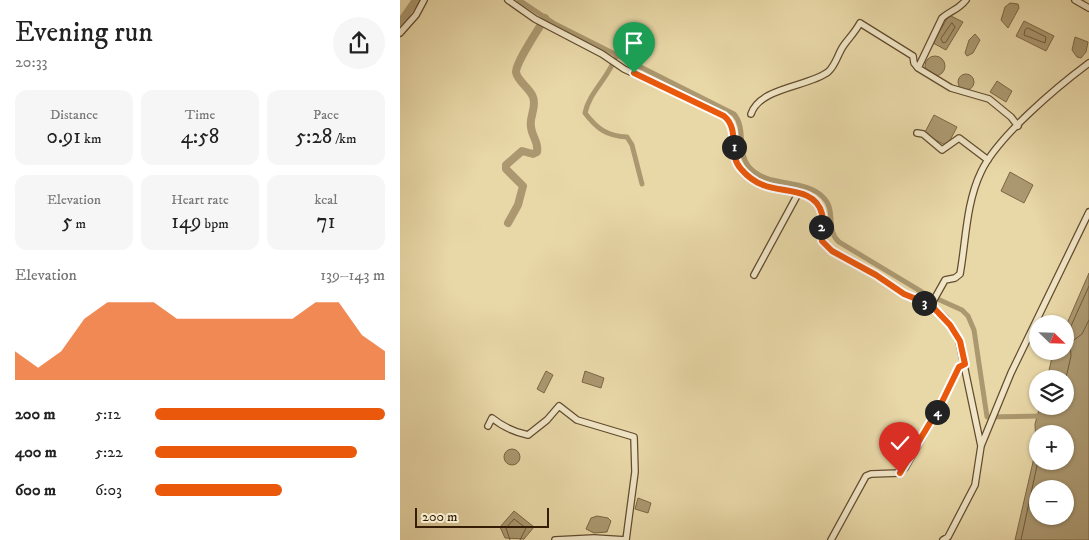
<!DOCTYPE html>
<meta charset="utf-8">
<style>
:root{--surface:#fff;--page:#f6f6f6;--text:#222;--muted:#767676;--accent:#ea580c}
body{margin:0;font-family:"IM FELL DW Pica",serif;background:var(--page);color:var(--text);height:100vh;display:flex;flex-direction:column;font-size:19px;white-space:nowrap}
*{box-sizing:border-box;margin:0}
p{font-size:16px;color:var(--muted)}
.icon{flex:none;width:28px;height:28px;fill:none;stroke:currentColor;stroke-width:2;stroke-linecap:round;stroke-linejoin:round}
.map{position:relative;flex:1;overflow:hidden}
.sheet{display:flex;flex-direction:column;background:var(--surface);width:400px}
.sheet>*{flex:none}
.needle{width:32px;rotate:113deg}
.buttons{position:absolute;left:629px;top:315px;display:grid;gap:10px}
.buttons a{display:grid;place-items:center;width:45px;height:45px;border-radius:50%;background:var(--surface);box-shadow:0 1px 4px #0004;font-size:25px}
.scale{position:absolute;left:15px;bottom:12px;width:134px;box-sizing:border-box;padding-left:5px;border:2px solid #351e05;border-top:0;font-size:14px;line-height:18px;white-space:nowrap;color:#351e05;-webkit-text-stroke:4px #f0e5c6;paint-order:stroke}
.pin{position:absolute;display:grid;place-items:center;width:42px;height:42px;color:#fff;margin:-51px -21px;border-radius:50% 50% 50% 0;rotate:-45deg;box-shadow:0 0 5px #0007}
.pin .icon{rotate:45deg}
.km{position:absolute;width:25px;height:25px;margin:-12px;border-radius:50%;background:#222;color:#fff;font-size:14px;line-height:25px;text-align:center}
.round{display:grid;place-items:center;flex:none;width:52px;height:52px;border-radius:26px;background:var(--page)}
.headline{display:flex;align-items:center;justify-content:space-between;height:85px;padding:0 15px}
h1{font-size:28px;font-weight:600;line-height:38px}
.metrics{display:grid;grid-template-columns:repeat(3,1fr);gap:8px;height:85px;padding:5px 15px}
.metrics div{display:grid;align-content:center;border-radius:12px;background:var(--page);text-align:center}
.metrics b{font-size:21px;font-weight:600}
.metrics small{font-size:14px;font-weight:400}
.metrics p{font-size:14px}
.chart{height:140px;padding:10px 15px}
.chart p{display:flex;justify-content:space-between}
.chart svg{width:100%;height:90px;margin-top:5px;fill:var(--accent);opacity:.7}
ul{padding:0 15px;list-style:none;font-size:16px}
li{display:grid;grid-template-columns:80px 60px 1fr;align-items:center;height:38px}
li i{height:12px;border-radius:6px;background:var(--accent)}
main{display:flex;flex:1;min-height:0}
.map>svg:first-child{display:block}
.water{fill:#ab9870;stroke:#7c6745;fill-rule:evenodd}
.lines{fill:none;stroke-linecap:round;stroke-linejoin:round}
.shore{stroke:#705b3a;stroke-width:1}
.canal{stroke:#ab9870;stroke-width:5}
.river{stroke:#ab9870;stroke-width:8}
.minor-casing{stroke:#624c2e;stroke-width:8}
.minor{stroke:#f0e5c6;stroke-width:5.5}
.route-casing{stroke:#fff;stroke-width:10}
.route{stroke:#ea580c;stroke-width:6}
</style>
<main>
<section class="sheet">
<div class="headline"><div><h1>Evening run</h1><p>20:33</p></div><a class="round"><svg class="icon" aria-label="share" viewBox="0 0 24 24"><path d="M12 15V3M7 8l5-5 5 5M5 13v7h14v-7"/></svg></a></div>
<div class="metrics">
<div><p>Distance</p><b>0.91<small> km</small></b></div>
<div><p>Time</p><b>4:58</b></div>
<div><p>Pace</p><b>5:28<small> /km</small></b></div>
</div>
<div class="metrics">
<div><p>Elevation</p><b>5<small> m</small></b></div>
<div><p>Heart rate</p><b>149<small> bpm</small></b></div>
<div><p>kcal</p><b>71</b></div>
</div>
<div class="chart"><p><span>Elevation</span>139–143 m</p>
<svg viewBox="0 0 160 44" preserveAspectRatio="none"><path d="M0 44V30L10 38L20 30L30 14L40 6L50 6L60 6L70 14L80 14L90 14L100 14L110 14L120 14L130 6L140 6L150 22L160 30V44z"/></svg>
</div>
<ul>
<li><b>200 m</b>5:12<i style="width:100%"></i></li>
<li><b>400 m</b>5:22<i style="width:88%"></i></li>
<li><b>600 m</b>6:03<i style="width:55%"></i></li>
</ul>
</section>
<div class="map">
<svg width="689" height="540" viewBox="0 0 689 540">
<rect width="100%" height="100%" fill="#e8d7a7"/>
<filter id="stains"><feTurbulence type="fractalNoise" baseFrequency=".004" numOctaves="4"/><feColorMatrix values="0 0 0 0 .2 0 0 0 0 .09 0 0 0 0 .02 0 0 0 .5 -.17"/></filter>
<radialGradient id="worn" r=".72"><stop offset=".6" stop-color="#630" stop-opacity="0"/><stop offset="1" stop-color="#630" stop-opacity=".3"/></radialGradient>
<!-- water -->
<path class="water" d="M610,3L618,4L619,8L608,28L601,20L605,7Z
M549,15L563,22L546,50L533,43Z
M624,21L654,36L646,51L616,36Z
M575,34L580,40L573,53L567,56L565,53L569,40Z
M675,37L688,42L686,52L681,58L677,57L672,50Z
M525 66a10 10 0 1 1 20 0a10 10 0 1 1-20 0Z
M558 82a8 8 0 1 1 16 0a8 8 0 1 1-16 0Z
M597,81L612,91L606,102L590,92Z
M534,115L557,127L547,146L524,134Z
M610,172L633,185L624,203L601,191Z
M689,273V540H615L636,449L635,424L640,406H665V379H647L653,353L654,351H665V328ZM638,434H665V461H638ZM638,489H665V516H638Z
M146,371L153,375L144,393L137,389Z
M185,371L204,378L201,388L182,382Z
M104 457a8 8 0 1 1 16 0a8 8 0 1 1-16 0Z
M238,498L251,503L248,513L235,509Z
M114,511L134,527L124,539L105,538L100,527Z
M197,516L208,518L211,521L207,532L194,533L186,529L191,518Z"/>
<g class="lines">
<!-- shore -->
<path class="shore" d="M552,23L555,27L546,42L543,43L541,39Z
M628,28L646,37L645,43L624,35L625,30Z
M665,329L671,326L689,286
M665,382L671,356L670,343L682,334L689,320
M110,540L106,528L114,519L126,528L120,540
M621,540L638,461"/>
<!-- canal -->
<path class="canal" d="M119,0L155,24L334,114C347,129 336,151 349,167C367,188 404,178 423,197C437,210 425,230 439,242L522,292L562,310L568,316L574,330L587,417L642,416
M217,54C209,78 189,92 185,113C197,129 207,136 227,137L232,145L242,184"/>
<!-- river -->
<path class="river" d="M0,23L16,0
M108,223L118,205L123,186L106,169V165L122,151L133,154L137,152C139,142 132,137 131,127C129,116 137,108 133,97C130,88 117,81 116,72C116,62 138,30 145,18"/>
<!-- minor casing -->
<g class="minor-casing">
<path id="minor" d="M108,0L135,19L202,54L224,69L324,116C341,130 327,154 341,169C347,176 355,182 363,185C381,193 416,187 422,214C424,223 421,232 423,241L432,251L476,275L504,294L531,305L546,319L559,341L581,446
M675,0L689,8
M0,33L16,15L24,0
M518,68L542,18C551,10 557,11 566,0
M351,114C360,87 408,87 428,72C436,65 438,53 444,45C450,37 455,32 460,23L513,56L514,63L518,68L551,88L589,99L611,117L618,126
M517,133L523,134L542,150L559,138L588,160
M354,275L399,192
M531,305L545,280L555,278L560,274C566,241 566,203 581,172C597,137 658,86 689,63
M88,426L92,418C103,427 114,432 128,435L147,420L159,406L177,420L234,437L235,472L226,540L194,538L155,540
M431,540L466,476L471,474L500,473L505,468L540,406L559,367L565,364
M543,540L548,537L575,485L581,446L611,373L689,212"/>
</g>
<!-- minor -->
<use href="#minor" class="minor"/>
</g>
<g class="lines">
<!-- route casing -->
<g class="route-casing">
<path id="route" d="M234,73L324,116C341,130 327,154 341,169C347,176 355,182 363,185C381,193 416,187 422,214C424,223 421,232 422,241L432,251L476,275L504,294L531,305L550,325L560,341L565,364L559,367L540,406L500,473"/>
</g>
<!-- route -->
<use href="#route" class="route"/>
</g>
<rect width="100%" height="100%" filter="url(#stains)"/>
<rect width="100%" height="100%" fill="url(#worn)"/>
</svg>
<div class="buttons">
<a><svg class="needle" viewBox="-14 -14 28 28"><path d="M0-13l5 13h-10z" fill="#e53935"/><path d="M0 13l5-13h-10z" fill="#767676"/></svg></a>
<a><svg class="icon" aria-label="layers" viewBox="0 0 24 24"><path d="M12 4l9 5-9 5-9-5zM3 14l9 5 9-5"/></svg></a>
<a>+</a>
<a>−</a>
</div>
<div class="scale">200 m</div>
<div class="pin" style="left:234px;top:73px;background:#1e9e55"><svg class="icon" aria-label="arrive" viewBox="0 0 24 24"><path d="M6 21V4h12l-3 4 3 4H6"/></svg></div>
<div class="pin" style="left:500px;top:473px;background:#d93025"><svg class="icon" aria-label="check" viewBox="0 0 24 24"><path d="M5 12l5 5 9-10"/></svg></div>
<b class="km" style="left:334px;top:147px">1</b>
<b class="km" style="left:421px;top:227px">2</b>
<b class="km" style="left:524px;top:303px">3</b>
<b class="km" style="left:537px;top:412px">4</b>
</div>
</main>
